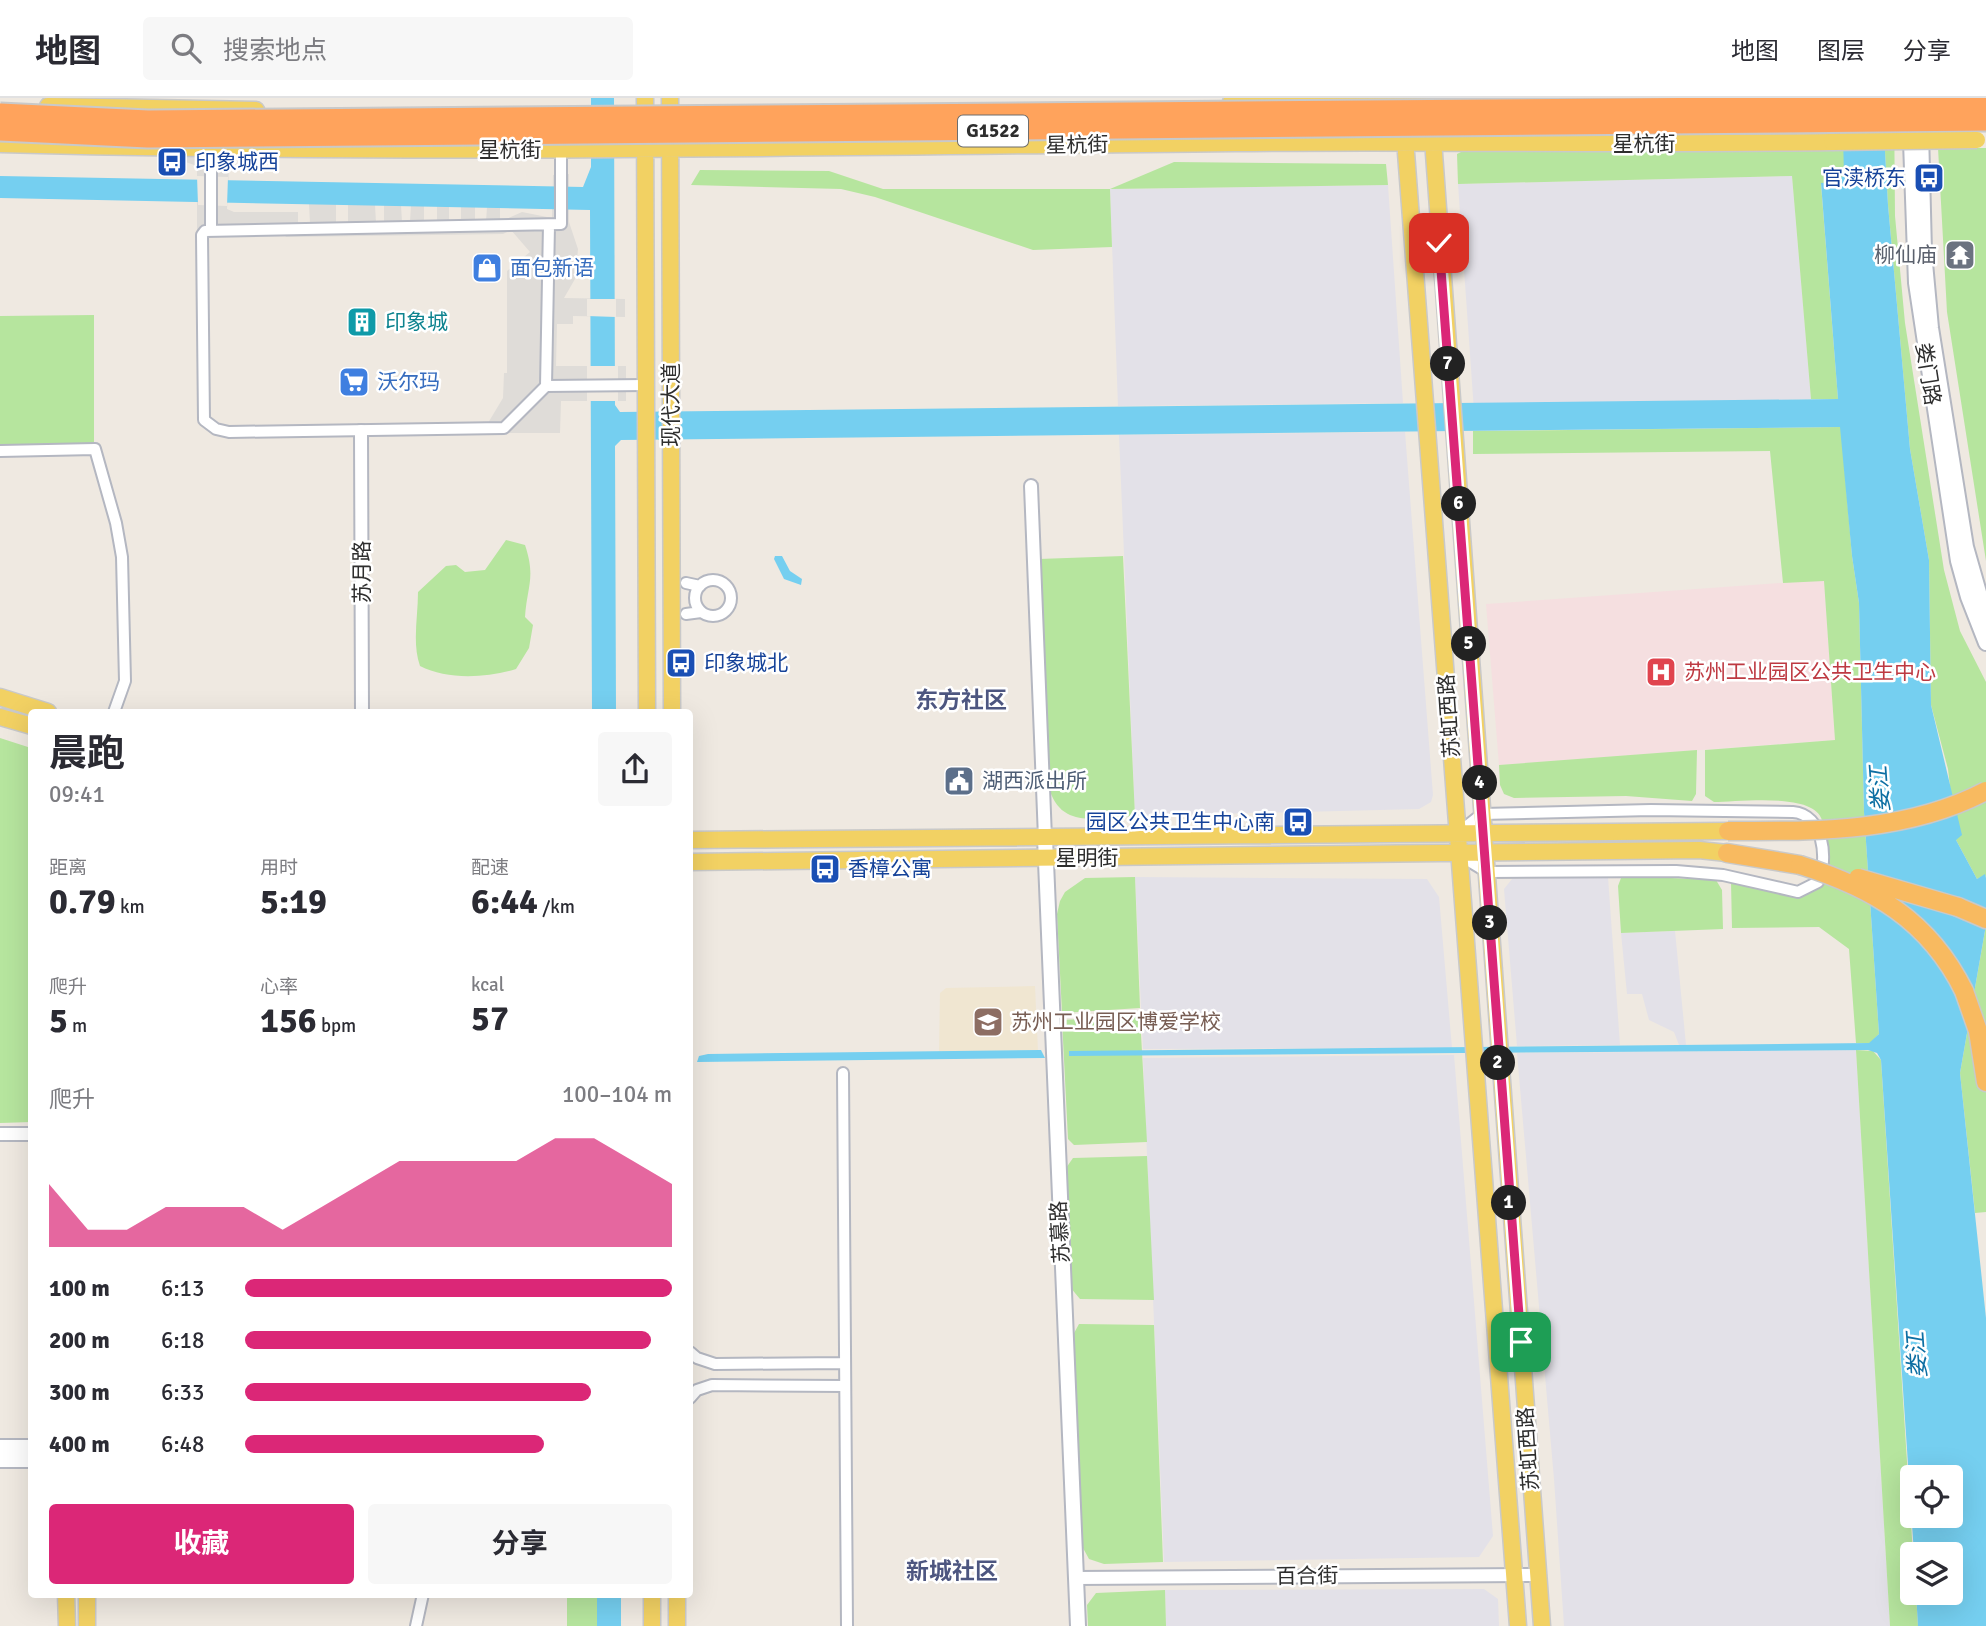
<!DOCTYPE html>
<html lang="zh">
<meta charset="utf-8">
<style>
:root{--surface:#fff;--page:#f7f7f7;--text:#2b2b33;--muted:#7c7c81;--line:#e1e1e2;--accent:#db2777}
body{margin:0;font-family:Signika,"Noto Sans SC",sans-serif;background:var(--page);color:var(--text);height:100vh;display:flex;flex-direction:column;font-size:26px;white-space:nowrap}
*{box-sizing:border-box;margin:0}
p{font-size:23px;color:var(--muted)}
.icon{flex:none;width:38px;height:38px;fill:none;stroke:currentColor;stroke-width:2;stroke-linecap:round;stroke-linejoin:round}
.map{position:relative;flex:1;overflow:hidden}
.drawer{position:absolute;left:28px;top:611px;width:665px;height:889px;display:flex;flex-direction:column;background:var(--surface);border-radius:7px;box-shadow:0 7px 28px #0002}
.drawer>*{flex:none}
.buttons{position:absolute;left:1900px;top:1367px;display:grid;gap:14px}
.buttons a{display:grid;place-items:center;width:63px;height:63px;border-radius:7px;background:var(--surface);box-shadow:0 7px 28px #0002;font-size:35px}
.pin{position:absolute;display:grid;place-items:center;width:60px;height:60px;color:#fff;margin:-30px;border-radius:14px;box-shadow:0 4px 10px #0006}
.km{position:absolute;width:35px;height:35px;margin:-18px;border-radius:50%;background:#222;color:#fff;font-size:19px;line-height:35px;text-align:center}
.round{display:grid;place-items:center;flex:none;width:74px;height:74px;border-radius:7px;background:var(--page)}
.summary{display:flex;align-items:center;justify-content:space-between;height:119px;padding:0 21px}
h1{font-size:38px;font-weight:700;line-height:52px}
.metrics{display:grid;grid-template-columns:repeat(3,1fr);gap:10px;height:119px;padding:7px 21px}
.metrics div{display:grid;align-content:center}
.metrics b{font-size:35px;font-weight:700}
.metrics small{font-size:19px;font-weight:400}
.metrics p{font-size:19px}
.chart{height:196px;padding:14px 21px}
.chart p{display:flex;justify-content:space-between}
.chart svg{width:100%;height:126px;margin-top:7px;fill:var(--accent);opacity:.7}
.action{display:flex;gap:14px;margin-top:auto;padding:14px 21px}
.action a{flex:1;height:80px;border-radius:7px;background:var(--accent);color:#fff;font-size:28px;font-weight:700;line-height:80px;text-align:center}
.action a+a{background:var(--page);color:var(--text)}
ul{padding:0 21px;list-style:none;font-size:23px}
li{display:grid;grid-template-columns:112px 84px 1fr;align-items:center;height:52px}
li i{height:18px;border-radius:9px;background:var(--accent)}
header{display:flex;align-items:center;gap:42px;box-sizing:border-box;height:98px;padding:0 35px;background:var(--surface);border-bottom:2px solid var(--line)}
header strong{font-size:33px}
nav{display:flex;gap:38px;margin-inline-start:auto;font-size:24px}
.search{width:490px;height:63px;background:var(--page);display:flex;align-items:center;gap:18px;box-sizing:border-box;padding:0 24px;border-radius:7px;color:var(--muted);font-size:26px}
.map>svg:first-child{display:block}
.industrial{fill:#e3e1e8}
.education{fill:#f0e6d1}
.medical{fill:#f5dfe0}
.green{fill:#b6e59e}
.plaza{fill:#dfdcd8}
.water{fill:#75cff0;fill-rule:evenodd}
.pier{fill:#efe9e1}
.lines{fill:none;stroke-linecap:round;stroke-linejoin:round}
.minor-casing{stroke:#b4b7c1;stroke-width:14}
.tertiary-casing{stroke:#b4b7c1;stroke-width:16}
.secondary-casing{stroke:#b4b7c1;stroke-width:18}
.primary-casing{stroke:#c9c9c9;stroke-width:19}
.trunk-casing{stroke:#c9c9c9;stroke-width:21}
.minor{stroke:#fff;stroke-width:10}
.tertiary{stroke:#fff;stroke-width:12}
.secondary{stroke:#fff;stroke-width:14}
.primary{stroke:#f2d163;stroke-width:16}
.trunk{stroke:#f8ba60;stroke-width:18}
.primary-bridge-casing{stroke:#c9c9c9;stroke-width:19;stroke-linecap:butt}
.trunk-bridge-casing{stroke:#c9c9c9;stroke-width:21;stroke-linecap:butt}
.motorway-bridge-casing{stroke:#c9c9c9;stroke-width:23;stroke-linecap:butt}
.primary-bridge{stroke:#f2d163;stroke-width:16}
.trunk-bridge{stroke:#f8ba60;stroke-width:18}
.motorway-bridge{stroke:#ffa35c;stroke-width:19}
.route-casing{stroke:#fff;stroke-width:14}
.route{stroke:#db2777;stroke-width:9}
.labels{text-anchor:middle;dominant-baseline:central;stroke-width:5;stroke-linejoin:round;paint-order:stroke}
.shield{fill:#fff;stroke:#6d6d6d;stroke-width:2}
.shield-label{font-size:19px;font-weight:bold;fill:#2e2e2e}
.street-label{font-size:21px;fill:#2e2e2e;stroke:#fff}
.transit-label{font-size:21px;fill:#164399;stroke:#fff;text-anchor:start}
.worship-label{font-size:21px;fill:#5b616d;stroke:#fff;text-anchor:end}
.shop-label{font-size:21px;fill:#366cbe;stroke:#fff;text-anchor:start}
.culture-label{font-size:21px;fill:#0d838f;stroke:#fff;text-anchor:start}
.health-label{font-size:21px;fill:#be3a42;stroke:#fff;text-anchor:start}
.service-label{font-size:21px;fill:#4e5e75;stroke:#fff;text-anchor:start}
.education-label{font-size:21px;fill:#785e54;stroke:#fff;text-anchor:start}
.neighbourhood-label{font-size:23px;font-weight:bold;fill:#4d5680;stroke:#fff}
.water-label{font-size:23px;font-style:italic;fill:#0d6fa3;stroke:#fff}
</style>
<header>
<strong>地图</strong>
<div class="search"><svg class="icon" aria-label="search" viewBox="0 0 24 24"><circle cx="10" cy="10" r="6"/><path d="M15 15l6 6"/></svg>搜索地点</div>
<nav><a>地图</a><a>图层</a><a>分享</a></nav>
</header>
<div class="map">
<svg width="1986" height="1528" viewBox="0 0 1986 1528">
<rect width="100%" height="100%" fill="#efe9e1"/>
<!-- industrial -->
<path class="industrial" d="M1792,78L1811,301L1474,313L1458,86Z
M1388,87L1403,305L1118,308L1110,91Z
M1405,334L1433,697L1431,704L1419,711L1135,718L1119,337Z
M1135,779L1427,781L1439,799L1452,950L1143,951Z
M1608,779L1620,947L1517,948L1504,791L1512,781Z
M1675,833L1686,947H1679L1674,934L1649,922L1642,896H1627L1621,835Z
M1856,952L1890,1528H1564L1554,1381L1517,955Z
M1454,957L1493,1438L1479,1459L1164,1464L1143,960Z
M1484,1491L1498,1501L1499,1528H1166L1165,1492Z"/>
<!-- education -->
<path class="education" d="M1035,888L1038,953L939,954L940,895L946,890Z"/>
<!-- medical -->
<path class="medical" d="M1824,482L1835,642L1499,667L1486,506Z"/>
<!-- green -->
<path class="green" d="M1882,0H1894L1895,118L1905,225L1944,472L1960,533L1986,584V780L1985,777L1977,781L1956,742L1948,671L1931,607L1929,462L1910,351L1888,107Z
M1938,50H1986V463L1947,214Z
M1465,52H1844V77L1837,84L1821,86L1838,301H1811L1792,78L1458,86L1457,56Z
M1174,64L1386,66L1388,87L1110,91L1112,149L1033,152L875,99L841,91L691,87L700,72L829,73L883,91H1110Z
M94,217V349H0V218Z
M1841,329L1852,458L1859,505L1864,714L1879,936L1870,945H1856L1849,851L1819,829L1732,830L1731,784L1809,794L1820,788C1821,768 1828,741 1822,722C1814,694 1739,704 1714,704L1705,698V652L1835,642L1824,483L1783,485L1770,353L1473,356V333Z
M506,442L525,447C536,480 527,488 525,519L533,527L529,550L516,571C486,580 447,582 420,568C412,545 418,519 418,494L446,468L456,467L465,474L485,472Z
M1123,458L1135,718C1101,719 1063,732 1050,693L1039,461Z
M0,640L31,650L32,1024L0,1025Z
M1697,652L1696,696L1692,703L1626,698L1514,700L1504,696L1500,687L1499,667Z
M1626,778L1716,782L1722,792L1723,831L1621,835L1618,788L1621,780Z
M1135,779L1140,910L1062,915L1057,816L1060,803L1065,794L1085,780Z
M1986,827V1114L1975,1115L1960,975Z
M1140,918L1147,1044L1074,1047L1068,1041L1062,922Z
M1856,952L1873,953L1881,962L1913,1456V1494L1916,1495L1918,1528H1890Z
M1147,1058L1154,1202L1080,1201L1070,1189L1066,1070L1073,1060Z
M1079,1226L1154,1227L1163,1464L1104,1466L1089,1461L1083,1450L1073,1237Z
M1165,1492L1166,1528H1088L1087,1507L1096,1495Z
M567,1496H597V1528H567Z"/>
<!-- plaza -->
<path class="plaza" d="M180,51L246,53L229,68L227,111L234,114H298V125H310L309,106H336V124H348V106L375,107L376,125L384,124V107H401L402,124H410L411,107L424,108V124H437V108H449V124H461V108H475V124H486L487,109H500V124L522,114L552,120L553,77L569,76V124L578,151L575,181L564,200L625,201V219L573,218V226H557L556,268H626V303H561L560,335H488V325L503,300L504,275H507V173L530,154L511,132L503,136L292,139H286L279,128H267V137L197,136V68L180,62Z"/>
<!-- water -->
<path class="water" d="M591,0H614L615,307L620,314L1838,301L1821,85L1837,84L1844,77L1842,0H1882L1888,107L1910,351L1929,462L1931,607L1962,737L1956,742L1977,781L1985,776L1986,780V827L1960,975L1986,1220V1528H1918L1916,1495L1951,1494V1456H1914L1881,962L1877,955L1868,952L1069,958V953L1869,945L1879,936L1864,714L1859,505L1852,458L1840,329L621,342L615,348L616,614H592L590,112L0,100V78L583,89L591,69ZM1913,1379H1951V1418H1913Z
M775,458H782L790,473L802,481L801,487L784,481L774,461Z
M1041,952L1045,960L697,964L699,958L708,956Z
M597,1496H621V1528H597Z"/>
<!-- pier -->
<path class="pier" d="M197,78L228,79L227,108L198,107Z
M587,201H616V219L587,218Z
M587,268H618V303H587Z"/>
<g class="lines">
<!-- minor casing -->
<g class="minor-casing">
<path id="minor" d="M549,127L546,288L504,330L229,334L216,331L204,322L202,137L205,133L561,126V52
M211,131V52
M546,288L646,287
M0,353L95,351L116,425L122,459L125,583L114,614
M695 500a18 18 0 1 1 36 0a18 18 0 1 1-36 0Z
M686,485L700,488
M686,516L701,514
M1458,735L1482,716L1651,712L1793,714C1823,716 1829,761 1818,784L1798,794L1723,777L1676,773L1487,774L1459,757
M843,975L847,1528
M690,1254L697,1260L715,1266L845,1265
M690,1300L697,1292L712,1287L845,1288
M416,1528L423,1496"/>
</g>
<!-- tertiary casing -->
<g class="tertiary-casing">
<path id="tertiary" d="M361,333L362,614
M1031,388L1045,740
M0,1036H32
M1076,1480L1537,1477"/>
</g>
<!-- secondary casing -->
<g class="secondary-casing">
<path id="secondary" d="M1910,15L1916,185L1958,463L1968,499L1986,545
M1921,33L1924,154L1931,230L1966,449L1986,519
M1045,740L1078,1528
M0,1349H32
M0,1362H32"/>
</g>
<!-- primary casing -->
<g class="primary-casing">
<path id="primary" d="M645,0L647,614
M670,0L672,614
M1430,1L1542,1528
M1402,2L1518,1528
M1231,4L1517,0
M48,8L256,12
M0,46C411,57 822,49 1234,45C1433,43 1633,47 1832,44
M0,599L48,614
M0,619L32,628
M690,742L1728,733
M690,764L1699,752L1727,755
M66,1496L67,1528
M87,1496V1528
M652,1496V1528
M677,1496V1528"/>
</g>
<!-- trunk casing -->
<g class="trunk-casing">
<path id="trunk" d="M1727,755L1800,767
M1958,809L1986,821
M1964,893L1978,933L1986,984"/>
</g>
<!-- minor -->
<use href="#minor" class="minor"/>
<!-- tertiary -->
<use href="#tertiary" class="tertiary"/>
<!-- secondary -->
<use href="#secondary" class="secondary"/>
<!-- primary -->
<use href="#primary" class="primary"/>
<!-- trunk -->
<use href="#trunk" class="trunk"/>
<!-- primary-bridge casing -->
<g class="primary-bridge-casing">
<path id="primary-bridge" d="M1832,44L1977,42"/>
</g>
<!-- trunk-bridge casing -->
<g class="trunk-bridge-casing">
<path id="trunk-bridge" d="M1728,733C1816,733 1906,735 1986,693
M1800,767C1873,790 1929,822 1964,893
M1858,780L1958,809"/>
</g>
<!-- motorway-bridge casing -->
<g class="motorway-bridge-casing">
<path id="motorway-bridge" d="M0,15L148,22L1986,7
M0,33L148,40L1986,23"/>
</g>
<!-- primary-bridge -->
<use href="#primary-bridge" class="primary-bridge"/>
<!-- trunk-bridge -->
<use href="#trunk-bridge" class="trunk-bridge"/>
<!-- motorway-bridge -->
<use href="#motorway-bridge" class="motorway-bridge"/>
</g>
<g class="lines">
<!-- route casing -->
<g class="route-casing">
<path id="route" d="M1439,145L1521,1244"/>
</g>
<!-- route -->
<use href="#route" class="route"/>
</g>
<!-- icons -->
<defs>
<g id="bus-square" transform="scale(1.575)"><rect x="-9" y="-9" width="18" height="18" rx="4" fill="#1a4fb4" stroke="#fff"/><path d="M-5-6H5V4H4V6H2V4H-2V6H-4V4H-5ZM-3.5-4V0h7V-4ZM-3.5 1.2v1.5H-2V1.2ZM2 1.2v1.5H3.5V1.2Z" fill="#fff"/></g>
<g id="temple-square" transform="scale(1.575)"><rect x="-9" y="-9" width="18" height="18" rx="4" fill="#6b7280" stroke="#fff"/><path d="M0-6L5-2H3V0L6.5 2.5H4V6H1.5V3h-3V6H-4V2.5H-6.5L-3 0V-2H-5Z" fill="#fff"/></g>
<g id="shop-square" transform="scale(1.575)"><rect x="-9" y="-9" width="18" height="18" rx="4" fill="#3f7fe0" stroke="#fff"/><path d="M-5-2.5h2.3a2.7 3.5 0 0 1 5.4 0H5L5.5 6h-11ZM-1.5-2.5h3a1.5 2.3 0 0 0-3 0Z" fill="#fff"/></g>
<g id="building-square" transform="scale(1.575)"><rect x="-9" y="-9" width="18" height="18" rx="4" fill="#0f9aa8" stroke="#fff"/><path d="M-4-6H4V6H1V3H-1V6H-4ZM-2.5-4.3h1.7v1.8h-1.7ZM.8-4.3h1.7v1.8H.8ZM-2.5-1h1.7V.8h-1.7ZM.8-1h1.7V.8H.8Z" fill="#fff"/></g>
<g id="supermarket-square" transform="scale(1.575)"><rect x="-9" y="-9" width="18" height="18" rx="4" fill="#3f7fe0" stroke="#fff"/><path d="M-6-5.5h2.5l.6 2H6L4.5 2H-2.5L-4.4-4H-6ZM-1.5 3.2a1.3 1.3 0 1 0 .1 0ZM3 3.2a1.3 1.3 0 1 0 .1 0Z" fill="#fff"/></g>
<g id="hospital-square" transform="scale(1.575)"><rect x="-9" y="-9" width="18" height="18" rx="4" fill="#e0444e" stroke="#fff"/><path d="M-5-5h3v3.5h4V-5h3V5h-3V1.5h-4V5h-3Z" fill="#fff"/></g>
<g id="civic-square" transform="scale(1.575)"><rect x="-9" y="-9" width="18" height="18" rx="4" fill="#5c6f8a" stroke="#fff"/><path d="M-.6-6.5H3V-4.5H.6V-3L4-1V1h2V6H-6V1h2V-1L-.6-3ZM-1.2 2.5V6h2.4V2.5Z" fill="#fff"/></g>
<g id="school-square" transform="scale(1.575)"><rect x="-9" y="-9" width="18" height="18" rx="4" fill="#8d6e63" stroke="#fff"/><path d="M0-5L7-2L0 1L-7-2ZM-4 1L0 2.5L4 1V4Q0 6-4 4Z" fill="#fff"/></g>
</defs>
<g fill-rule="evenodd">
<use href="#bus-square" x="172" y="64"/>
<use href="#bus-square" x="1929" y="80"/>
<use href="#temple-square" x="1960" y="157"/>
<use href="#shop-square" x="487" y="170"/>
<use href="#building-square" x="362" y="224"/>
<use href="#supermarket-square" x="354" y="284"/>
<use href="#bus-square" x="681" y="565"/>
<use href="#hospital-square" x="1661" y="574"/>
<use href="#civic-square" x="959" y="683"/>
<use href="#bus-square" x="1298" y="724"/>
<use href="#bus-square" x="825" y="771"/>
<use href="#school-square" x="988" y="924"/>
</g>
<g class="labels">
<!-- shield labels -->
<rect class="shield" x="958" y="17.5" width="70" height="31" rx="5"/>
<g class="shield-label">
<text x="993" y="33">G1522</text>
</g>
<!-- street labels -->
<g class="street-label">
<text x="1644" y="46">星杭街</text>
<text transform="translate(1077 47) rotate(-1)">星杭街</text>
<text x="510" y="52">星杭街</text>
<text transform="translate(1928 276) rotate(81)">娄门路</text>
<text transform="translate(671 307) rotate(-90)">现代大道</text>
<text transform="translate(362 474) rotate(-90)">苏月路</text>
<text transform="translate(1449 618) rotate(-94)">苏虹西路</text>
<text x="1087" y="760">星明街</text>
<text transform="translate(1060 1134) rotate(-93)">苏慕路</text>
<text transform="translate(1528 1351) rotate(-94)">苏虹西路</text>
<text transform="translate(1307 1478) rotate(-1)">百合街</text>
</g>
<!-- transit labels -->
<g class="transit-label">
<text x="195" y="64">印象城西</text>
<text x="1906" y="80" text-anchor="end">官渎桥东</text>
<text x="704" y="565">印象城北</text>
<text x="1275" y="724" text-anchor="end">园区公共卫生中心南</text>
<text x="848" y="771">香樟公寓</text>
</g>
<!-- worship labels -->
<g class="worship-label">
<text x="1937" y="157">柳仙庙</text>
</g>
<!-- shop labels -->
<g class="shop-label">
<text x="510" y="170">面包新语</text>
<text x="377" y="284">沃尔玛</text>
</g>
<!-- culture labels -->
<g class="culture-label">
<text x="385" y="224">印象城</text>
</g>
<!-- health labels -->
<g class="health-label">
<text x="1684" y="574">苏州工业园区公共卫生中心</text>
</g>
<!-- service labels -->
<g class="service-label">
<text x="982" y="683">湖西派出所</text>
</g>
<!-- education labels -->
<g class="education-label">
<text x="1011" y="924">苏州工业园区博爱学校</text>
</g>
<!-- neighbourhood labels -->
<g class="neighbourhood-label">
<text x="961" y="602">东方社区</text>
<text x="952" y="1473">新城社区</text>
</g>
<!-- water labels -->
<g class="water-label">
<text transform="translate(1880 691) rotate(-94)">娄江</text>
<text transform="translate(1917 1257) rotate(-94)">娄江</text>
</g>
</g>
</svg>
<div class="buttons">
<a><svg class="icon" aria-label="locate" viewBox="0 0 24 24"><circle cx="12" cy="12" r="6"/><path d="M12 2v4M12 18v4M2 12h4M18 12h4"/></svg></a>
<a><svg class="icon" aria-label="layers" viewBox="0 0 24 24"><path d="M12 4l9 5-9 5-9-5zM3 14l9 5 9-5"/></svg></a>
</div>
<div class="pin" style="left:1521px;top:1244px;background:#1e9e55"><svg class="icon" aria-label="arrive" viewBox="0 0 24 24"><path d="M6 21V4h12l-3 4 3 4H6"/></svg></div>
<div class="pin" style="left:1439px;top:145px;background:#d93025"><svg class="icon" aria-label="check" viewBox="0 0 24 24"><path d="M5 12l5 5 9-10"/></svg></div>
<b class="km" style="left:1509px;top:1105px">1</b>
<b class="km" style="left:1498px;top:965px">2</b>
<b class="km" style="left:1490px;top:825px">3</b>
<b class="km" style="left:1480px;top:685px">4</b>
<b class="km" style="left:1469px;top:546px">5</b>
<b class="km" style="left:1459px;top:406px">6</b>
<b class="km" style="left:1448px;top:266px">7</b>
<section class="drawer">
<div class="summary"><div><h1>晨跑</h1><p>09:41</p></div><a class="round"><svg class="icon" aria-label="share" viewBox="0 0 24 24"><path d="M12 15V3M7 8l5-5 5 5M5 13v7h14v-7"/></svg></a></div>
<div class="metrics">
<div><p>距离</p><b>0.79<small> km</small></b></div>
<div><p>用时</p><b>5:19</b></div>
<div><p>配速</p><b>6:44<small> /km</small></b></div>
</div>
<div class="metrics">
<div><p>爬升</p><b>5<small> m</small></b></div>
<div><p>心率</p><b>156<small> bpm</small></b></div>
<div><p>kcal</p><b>57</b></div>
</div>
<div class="chart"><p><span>爬升</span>100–104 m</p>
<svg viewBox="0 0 160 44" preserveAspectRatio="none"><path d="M0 44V22L10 38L20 38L30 30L40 30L50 30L60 38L70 30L80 22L90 14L100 14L110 14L120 14L130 6L140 6L150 14L160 22V44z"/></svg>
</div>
<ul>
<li><b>100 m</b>6:13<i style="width:100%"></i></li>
<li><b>200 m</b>6:18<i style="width:95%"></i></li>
<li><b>300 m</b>6:33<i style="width:81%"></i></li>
<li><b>400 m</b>6:48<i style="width:70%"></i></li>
</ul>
<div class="action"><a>收藏</a><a>分享</a></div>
</section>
</div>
